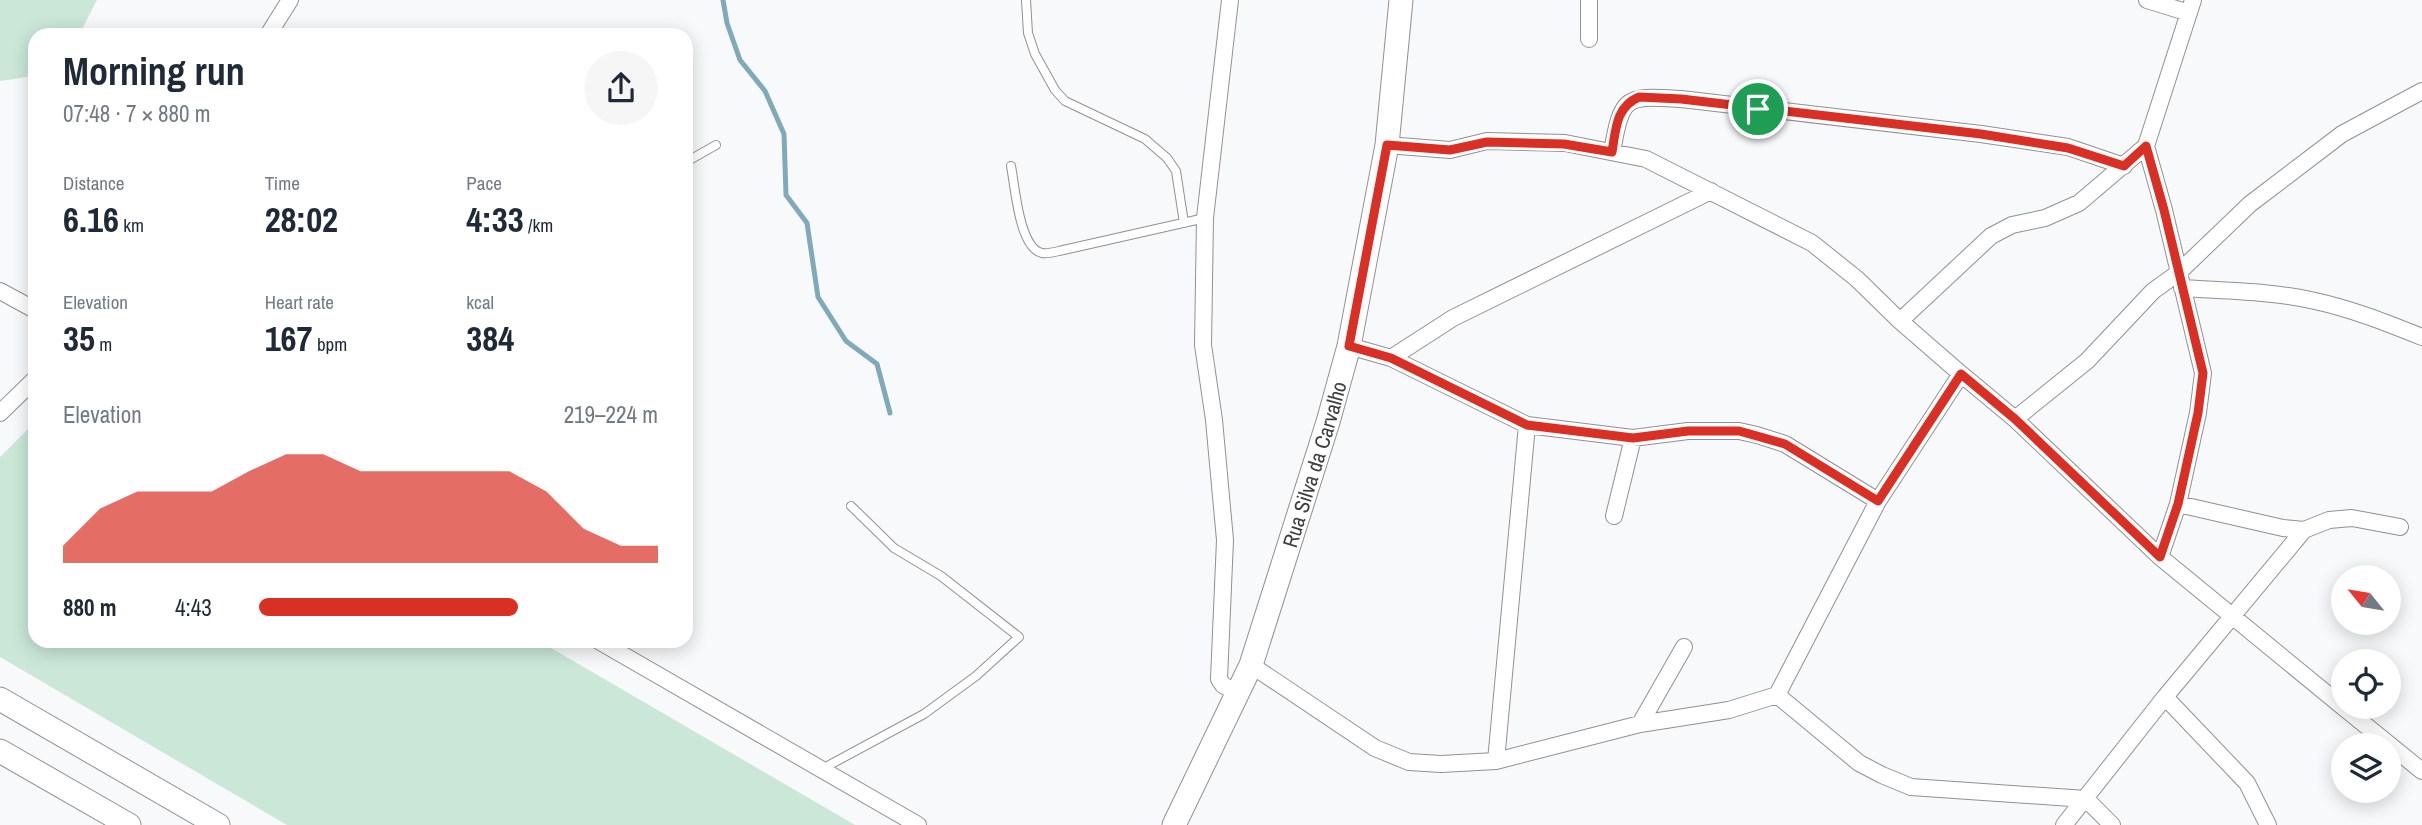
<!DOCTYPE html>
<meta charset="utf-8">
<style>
:root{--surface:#fff;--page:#f6f6f7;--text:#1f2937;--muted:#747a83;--accent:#d93025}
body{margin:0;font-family:"Archivo Narrow",sans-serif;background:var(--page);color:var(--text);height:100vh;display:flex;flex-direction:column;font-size:26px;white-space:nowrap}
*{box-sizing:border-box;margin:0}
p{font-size:23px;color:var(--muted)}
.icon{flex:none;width:38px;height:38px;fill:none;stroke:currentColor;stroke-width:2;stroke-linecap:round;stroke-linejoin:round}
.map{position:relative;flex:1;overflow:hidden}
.sheet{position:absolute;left:28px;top:28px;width:665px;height:620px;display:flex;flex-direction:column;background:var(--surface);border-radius:21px;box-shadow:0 4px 18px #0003}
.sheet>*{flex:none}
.needle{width:46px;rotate:300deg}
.controls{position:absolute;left:2331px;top:565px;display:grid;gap:14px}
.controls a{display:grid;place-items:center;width:70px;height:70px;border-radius:50%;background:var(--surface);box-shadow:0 4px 18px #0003;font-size:35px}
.pin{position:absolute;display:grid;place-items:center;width:60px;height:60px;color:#fff;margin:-30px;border:4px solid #fff;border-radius:50%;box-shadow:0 2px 7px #0007}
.round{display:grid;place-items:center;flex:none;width:74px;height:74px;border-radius:37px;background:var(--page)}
.headline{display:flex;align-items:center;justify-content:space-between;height:119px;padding:0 35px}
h1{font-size:38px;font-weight:700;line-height:52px}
.stats{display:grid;grid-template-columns:repeat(3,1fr);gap:10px;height:119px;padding:7px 35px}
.stats div{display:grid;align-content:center}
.stats b{font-size:35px;font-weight:700}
.stats small{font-size:19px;font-weight:400}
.stats p{font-size:19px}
.chart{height:196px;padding:14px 35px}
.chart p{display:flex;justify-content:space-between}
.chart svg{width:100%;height:126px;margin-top:7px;fill:var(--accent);opacity:.7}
ul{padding:0 35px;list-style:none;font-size:23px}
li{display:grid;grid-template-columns:112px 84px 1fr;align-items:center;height:52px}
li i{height:18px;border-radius:9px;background:var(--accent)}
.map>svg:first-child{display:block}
.green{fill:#cae7d8}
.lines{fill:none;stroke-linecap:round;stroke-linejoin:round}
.stream{stroke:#80aab9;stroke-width:5}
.lane-casing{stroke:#909193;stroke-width:10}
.street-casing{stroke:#909193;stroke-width:18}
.secondary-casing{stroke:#909193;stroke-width:25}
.lane{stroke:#fff;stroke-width:8}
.street{stroke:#fff;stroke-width:16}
.secondary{stroke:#fff;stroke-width:23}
.route-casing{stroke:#fff;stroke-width:14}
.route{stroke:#d93025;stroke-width:9}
.labels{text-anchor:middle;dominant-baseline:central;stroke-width:7;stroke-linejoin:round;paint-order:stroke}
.street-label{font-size:21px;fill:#3c3d3d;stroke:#fff}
</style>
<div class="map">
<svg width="2422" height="825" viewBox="0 0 2422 825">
<rect width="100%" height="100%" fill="#f8f9fb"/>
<!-- green -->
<path class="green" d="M0,0H97L79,35H35V76L0,81Z
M35,422V640L539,641L855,825H287L0,657V457Z"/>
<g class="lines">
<!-- stream -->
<path class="stream" d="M723,0L727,23L740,60L765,91L784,134L786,195L807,223L818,297L846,341L877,364L890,413"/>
<!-- lane casing -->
<g class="lane-casing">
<path id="lane" d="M1026,0L1028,33L1035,54L1055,90L1065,101L1145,139L1167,158L1176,171L1184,223
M686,162L716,145
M1011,166C1015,186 1019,248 1042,253C1047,254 1055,252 1059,251L1205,218
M822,769L924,714L976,676L1019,637L941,576L894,548L851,506"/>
</g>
<!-- street casing -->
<g class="street-casing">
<path id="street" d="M1230,0L1205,218L1203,345L1214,420L1225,540L1219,679L1223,685L1237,693
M2147,0L2189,13
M268,35L290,0
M1589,39V0
M2146,146L2164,210L2203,373L2198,413L2178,504L2160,557
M1612,152C1622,94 1626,96 1681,99L1981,134L2068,147L2124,166
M2182,288C2226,291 2272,291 2315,301C2352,309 2387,323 2422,337
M0,291L35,310
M1900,321L1991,236L2012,225L2045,218L2079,203L2146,146L2193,0
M1349,346L1391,358L1527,425L1633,438L1688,431H1739L1757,435L1785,444L1878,501
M1391,358L1453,318L1711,191
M1961,374L2015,419L2160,557L2343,707
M0,413L35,379
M2015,419L2087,361L2153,291L2178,273L2250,204L2342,134L2422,91
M2178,504L2283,528L2304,530L2329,520L2352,518L2400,527
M1614,516L1633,438
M597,640L918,825
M1251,665L1375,748L1409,762L1441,764L1496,761L1640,724L1729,710L1777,695L1878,501L1961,374L1900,321L1857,279L1812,243L1646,159L1565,143L1487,141L1450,150L1387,145
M1777,695L1859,763L1882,775L1911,787L2086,799L2112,825
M2165,697L2247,783L2268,825
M2343,707L2422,771
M1640,724L1684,647
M1496,761L1527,425
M2064,825L2165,697L2304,530"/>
</g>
<!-- secondary casing -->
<g class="secondary-casing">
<g id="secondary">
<path d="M0,699L218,825"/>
<path d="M0,751L129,825"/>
<path id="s1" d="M1174,825L1251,665L1328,422L1349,346L1387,145L1401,0"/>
</g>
</g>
<!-- lane -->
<use href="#lane" class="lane"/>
<!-- street -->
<use href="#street" class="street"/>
<!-- secondary -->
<use href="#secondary" class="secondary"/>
</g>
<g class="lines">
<!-- route casing -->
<g class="route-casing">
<path id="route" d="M1639,97L1681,99L1981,134L2068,148L2124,166L2146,146L2164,210L2203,373L2198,413L2178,504L2160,557L2015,419L1961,374L1878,501L1785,444L1757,436L1739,431H1688L1633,438L1527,425L1391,358L1349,346L1387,145L1450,150L1487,142L1564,144L1612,152C1616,128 1616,107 1639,97Z"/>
</g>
<!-- route -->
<use href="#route" class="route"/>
</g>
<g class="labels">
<!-- street labels -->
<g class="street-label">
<text stroke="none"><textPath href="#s1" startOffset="388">Rua Silva da Carvalho</textPath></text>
</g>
</g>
</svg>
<div class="controls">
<a><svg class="needle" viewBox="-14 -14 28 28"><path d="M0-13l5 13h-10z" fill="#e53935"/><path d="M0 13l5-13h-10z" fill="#747a83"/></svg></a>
<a><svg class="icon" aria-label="locate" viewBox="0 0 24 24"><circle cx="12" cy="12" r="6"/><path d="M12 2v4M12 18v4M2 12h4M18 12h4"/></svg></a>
<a><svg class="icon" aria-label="layers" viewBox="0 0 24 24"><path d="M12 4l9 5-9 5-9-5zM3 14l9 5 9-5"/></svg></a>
</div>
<div class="pin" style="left:1758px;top:109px;background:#1e9e55"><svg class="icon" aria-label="arrive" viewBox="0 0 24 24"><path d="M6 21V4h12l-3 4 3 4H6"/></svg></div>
<section class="sheet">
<div class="headline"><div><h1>Morning run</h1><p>07:48 · 7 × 880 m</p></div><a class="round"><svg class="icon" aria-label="share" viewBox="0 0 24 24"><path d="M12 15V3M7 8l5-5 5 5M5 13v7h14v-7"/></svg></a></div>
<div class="stats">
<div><p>Distance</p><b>6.16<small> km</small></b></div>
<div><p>Time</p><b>28:02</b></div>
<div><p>Pace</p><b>4:33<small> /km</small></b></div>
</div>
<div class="stats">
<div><p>Elevation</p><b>35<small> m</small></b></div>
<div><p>Heart rate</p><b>167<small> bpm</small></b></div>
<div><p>kcal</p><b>384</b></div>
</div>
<div class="chart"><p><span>Elevation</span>219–224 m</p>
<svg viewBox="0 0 160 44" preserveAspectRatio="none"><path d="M0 44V38L10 25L20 19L30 19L40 19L50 12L60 6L70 6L80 12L90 12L100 12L110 12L120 12L130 19L140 32L150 38L160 38V44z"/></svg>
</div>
<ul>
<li><b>880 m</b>4:43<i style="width:65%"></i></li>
</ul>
</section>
</div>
